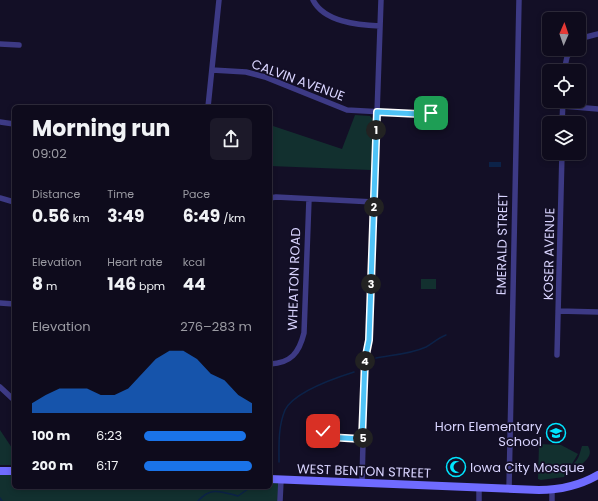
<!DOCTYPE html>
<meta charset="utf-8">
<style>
:root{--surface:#0e0b1c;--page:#1c1929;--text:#f1f3f6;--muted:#9b9ba3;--line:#2e2b3b;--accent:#1a73e8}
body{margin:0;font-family:Poppins,sans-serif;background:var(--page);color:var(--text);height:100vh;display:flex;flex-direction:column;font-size:15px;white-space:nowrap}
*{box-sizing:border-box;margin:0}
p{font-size:13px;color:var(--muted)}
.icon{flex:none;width:22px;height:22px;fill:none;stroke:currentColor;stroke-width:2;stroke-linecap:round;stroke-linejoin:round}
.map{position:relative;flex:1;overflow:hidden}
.drawer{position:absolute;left:12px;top:105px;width:260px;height:384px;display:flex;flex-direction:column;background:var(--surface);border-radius:6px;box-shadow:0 2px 6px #0003,0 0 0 1px var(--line)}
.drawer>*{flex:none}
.needle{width:26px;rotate:2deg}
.buttons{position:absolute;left:542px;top:12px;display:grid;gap:8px}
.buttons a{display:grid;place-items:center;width:44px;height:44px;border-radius:6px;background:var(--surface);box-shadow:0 2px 6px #0003,0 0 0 1px var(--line);font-size:20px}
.pin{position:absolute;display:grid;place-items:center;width:34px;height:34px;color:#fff;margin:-17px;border-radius:8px;box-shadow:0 2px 6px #0006}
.km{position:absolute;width:20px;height:20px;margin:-10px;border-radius:50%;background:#222;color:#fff;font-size:11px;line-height:20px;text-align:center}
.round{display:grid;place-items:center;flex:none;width:42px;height:42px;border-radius:6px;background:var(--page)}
.head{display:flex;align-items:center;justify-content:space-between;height:68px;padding:0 20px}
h1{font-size:22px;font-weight:700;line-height:30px}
.figures{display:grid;grid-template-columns:repeat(3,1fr);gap:6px;height:68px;padding:4px 20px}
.figures div{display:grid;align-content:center}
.figures b{font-size:17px;font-weight:700}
.figures small{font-size:11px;font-weight:400}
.figures p{font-size:11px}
.chart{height:112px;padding:8px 20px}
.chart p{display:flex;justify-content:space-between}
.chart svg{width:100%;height:72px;margin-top:4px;fill:var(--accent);opacity:.7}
ul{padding:0 20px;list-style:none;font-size:13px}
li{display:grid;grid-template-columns:64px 48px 1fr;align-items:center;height:30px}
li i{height:10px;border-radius:5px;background:var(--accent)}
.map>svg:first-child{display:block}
.green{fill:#12302f}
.water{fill:#0c2248}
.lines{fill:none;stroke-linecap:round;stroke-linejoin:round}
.stream{stroke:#0c2248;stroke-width:1.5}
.street{stroke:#3d3a85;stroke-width:5.5}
.secondary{stroke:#6f6bff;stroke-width:8}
.route-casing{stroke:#fff;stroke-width:8}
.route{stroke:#4fc3f7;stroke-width:5}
.labels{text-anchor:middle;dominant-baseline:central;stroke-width:3.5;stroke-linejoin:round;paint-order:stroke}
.street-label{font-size:13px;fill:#d9d4ff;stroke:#130f26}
.poi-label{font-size:13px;fill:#d9d4ff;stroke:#130f26;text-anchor:end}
</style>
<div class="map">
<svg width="598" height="501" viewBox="0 0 598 501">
<rect width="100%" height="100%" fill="#130f26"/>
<!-- green -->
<path class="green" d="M355,115L370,116L373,119L371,170L270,166V125L342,149Z
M421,279H436V289H421Z
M0,430L14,451V465H0Z
M539,444L561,445L578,454L564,477L541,480L538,479Z
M582,446H588C593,455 587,459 581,465L578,463L576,468L573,466V464C579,460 580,452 582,446Z
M0,474L14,475V487H270V483H281L280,501H0Z"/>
<!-- water -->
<path class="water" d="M489,162H501V167H489Z"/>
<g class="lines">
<!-- stream -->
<path class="stream" d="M376,358C392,355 411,354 426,347C433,343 438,338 446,335
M279,462C279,445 278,427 285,410C294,392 335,378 354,372
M0,498L2,501
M198,501C211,486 222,492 238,496L248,489"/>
<!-- street -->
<path class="street" d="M313,0C324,22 358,25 380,26
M579,42L586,37L598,34
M0,44L19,45
M212,70L246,72L265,77L347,110L419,114
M564,71L567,57L572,49
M563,106L598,109
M208,107L219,0
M419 114a6 6 0 1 1 12 0a6 6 0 1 1-12 0Z
M0,122L14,124
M562,123L563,101
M0,198L14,202
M270,198L276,197L374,202
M0,303L14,304
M558,311L598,312
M557,355L562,153
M270,364C291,363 299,353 304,333L309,199
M0,387L14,400
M314 437a7 7 0 1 1 14 0a7 7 0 1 1-14 0Z
M327,437L363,439
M362,483L365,361L369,340L381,0
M509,489L519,0
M280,501L281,480
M479,501V488
M552,501V490"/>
<!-- secondary -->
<path class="secondary" d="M0,471H14
M270,479L539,490C561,490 579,486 598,475"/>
</g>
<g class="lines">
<!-- route casing -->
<g class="route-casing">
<path id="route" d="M323,431L325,432L327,437L362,439L365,360L369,340L377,112L419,114L421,110L426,108L430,110L431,113"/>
</g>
<!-- route -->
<use href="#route" class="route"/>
</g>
<!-- icons -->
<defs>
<g id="school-ring" transform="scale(1)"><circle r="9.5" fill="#130f26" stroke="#00e5ff" stroke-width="1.5"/><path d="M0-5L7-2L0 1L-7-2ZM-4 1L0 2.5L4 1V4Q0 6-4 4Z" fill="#00e5ff"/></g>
<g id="mosque-ring" transform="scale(1)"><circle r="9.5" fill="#130f26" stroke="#00e5ff" stroke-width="1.5"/><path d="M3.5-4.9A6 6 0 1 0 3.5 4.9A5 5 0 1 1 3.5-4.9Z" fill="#00e5ff"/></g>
</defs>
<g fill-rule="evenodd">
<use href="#school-ring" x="556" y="433"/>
<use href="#mosque-ring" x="456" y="467"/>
</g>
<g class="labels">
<!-- street labels -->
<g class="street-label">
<text transform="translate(298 80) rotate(20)">CALVIN AVENUE</text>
<text transform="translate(502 244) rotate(-89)">EMERALD STREET</text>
<text transform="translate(549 254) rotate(-89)">KOSER AVENUE</text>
<text transform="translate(294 279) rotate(-88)">WHEATON ROAD</text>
<text transform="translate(364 471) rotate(2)">WEST BENTON STREET</text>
</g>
<!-- poi labels -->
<g class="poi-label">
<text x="542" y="426">Horn Elementary<tspan x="542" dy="15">School</tspan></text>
<text x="470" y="467" text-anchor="start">Iowa City Mosque</text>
</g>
</g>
</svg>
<div class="buttons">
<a><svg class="needle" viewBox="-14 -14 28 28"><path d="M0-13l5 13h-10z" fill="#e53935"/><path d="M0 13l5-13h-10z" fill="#9b9ba3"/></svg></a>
<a><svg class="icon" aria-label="locate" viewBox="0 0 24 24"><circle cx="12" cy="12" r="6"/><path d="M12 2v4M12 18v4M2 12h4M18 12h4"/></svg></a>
<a><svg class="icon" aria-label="layers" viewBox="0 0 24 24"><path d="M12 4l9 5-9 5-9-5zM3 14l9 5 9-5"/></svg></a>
</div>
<div class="pin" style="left:431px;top:113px;background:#1e9e55"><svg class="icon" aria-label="arrive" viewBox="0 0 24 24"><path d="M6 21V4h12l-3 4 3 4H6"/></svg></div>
<div class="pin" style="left:323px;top:431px;background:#d93025"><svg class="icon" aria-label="check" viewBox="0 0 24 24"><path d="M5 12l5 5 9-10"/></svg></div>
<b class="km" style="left:376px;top:130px">1</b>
<b class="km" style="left:374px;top:207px">2</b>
<b class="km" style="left:371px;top:284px">3</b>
<b class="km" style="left:365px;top:361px">4</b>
<b class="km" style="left:363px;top:438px">5</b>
<section class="drawer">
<div class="head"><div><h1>Morning run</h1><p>09:02</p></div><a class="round"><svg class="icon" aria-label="share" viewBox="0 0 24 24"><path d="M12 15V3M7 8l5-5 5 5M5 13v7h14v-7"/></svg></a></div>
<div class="figures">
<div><p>Distance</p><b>0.56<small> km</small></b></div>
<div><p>Time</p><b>3:49</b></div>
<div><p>Pace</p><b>6:49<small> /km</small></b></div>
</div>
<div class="figures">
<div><p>Elevation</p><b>8<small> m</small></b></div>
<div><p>Heart rate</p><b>146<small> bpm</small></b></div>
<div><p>kcal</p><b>44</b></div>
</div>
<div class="chart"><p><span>Elevation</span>276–283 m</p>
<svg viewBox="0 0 160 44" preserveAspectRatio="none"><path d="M0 44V38L10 33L20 29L30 29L40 29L50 33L60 33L70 29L80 20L90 11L100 6L110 6L120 11L130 20L140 24L150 33L160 38V44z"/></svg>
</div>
<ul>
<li><b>100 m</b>6:23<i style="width:94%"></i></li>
<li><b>200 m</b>6:17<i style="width:100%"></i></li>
</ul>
</section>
</div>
